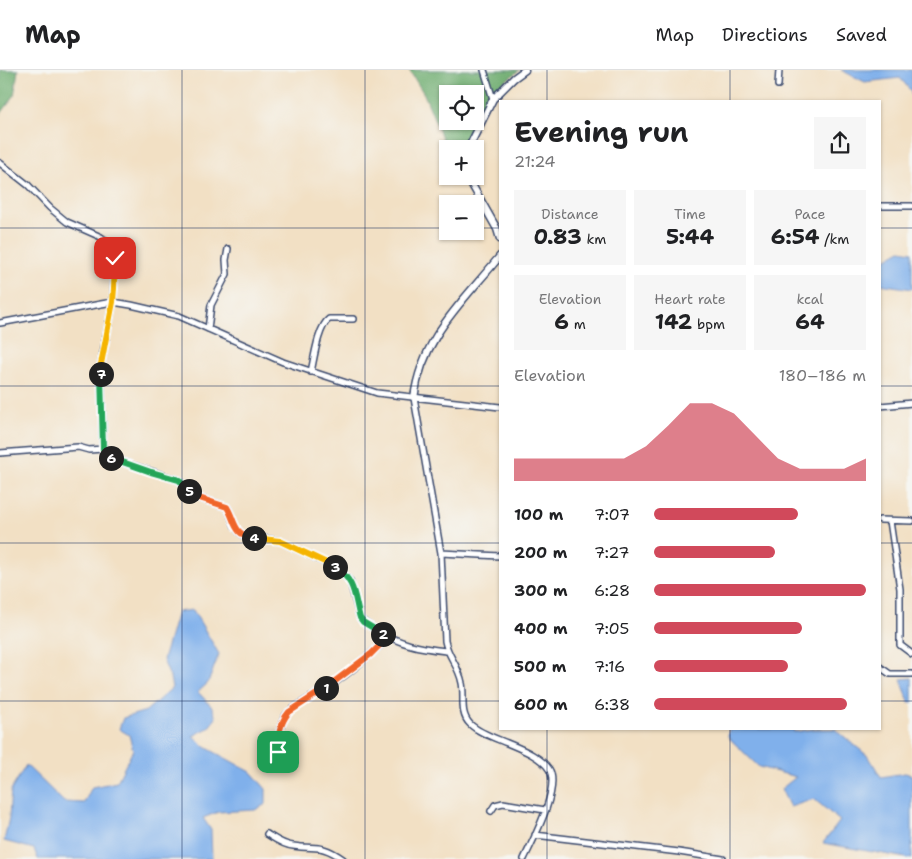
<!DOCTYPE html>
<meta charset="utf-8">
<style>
:root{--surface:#fff;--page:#f6f6f6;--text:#202124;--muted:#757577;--line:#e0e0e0;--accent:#d1495b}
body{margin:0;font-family:"Shantell Sans",sans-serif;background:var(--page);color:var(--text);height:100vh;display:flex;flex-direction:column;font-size:19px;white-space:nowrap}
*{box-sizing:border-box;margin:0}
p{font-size:16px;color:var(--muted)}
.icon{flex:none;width:28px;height:28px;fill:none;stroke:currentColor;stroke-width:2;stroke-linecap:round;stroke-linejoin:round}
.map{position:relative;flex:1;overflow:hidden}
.sheet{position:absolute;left:499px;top:30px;width:382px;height:630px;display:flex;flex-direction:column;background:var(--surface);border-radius:0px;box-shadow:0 1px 4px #0004}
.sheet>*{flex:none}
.controls{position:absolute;left:439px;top:15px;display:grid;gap:10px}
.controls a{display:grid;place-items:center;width:45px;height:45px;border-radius:0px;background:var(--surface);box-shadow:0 1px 4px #0004;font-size:25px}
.pin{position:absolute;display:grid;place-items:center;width:42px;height:42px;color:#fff;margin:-21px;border-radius:10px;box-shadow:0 2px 8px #0006}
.km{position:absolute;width:25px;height:25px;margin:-12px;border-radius:50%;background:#222;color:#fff;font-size:14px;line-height:25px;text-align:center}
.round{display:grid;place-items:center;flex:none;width:52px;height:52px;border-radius:0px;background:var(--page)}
.headline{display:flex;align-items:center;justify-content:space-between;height:85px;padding:0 15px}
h1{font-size:28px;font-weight:700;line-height:38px}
.metrics{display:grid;grid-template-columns:repeat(3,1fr);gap:8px;height:85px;padding:5px 15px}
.metrics div{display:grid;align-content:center;border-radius:0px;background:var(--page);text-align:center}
.metrics b{font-size:21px;font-weight:700}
.metrics small{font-size:14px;font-weight:400}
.metrics p{font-size:14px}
.chart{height:140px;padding:10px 15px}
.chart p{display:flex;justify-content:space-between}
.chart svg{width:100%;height:90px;margin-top:5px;fill:var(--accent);opacity:.7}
ul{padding:0 15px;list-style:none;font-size:16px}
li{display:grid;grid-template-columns:80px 60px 1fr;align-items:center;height:38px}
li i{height:12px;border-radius:6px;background:var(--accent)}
header{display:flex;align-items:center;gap:30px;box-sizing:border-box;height:70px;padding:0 25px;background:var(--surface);border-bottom:1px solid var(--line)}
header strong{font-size:24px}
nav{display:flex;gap:28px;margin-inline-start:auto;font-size:18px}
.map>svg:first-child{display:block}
.forest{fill:#6dac6e;stroke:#446e66}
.water{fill:#80b0eb;stroke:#4e70a4}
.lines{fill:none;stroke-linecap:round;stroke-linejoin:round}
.minor-casing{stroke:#3b4a6d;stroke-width:8}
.tertiary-casing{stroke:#3b4a6d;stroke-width:9}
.minor{stroke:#fff;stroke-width:5}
.tertiary{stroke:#fff;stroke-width:6}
.split-1-casing{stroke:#fff;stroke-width:10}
.split-2-casing{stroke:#fff;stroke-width:10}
.split-3-casing{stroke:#fff;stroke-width:10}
.split-4-casing{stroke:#fff;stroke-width:10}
.split-5-casing{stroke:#fff;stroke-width:10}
.split-6-casing{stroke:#fff;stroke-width:10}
.split-7-casing{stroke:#fff;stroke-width:10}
.split-8-casing{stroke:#fff;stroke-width:10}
.split-9-casing{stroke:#fff;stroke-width:10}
.split-1{stroke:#f0652b;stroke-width:6}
.split-2{stroke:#f0652b;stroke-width:6}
.split-3{stroke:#22a559;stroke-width:6}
.split-4{stroke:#f5b400;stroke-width:6}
.split-5{stroke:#f0652b;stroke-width:6}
.split-6{stroke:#22a559;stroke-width:6}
.split-7{stroke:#22a559;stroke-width:6}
.split-8{stroke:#f5b400;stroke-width:6}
.split-9{stroke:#f5b400;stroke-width:6}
.grid{fill:none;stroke:#1b2f5e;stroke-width:1;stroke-opacity:0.55}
</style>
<header>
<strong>Map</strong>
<nav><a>Map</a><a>Directions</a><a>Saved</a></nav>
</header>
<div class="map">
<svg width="912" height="789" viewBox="0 0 912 789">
<rect width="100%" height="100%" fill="#f6f6f2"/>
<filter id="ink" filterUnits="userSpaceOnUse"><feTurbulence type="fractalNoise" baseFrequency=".02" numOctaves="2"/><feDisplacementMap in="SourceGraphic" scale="10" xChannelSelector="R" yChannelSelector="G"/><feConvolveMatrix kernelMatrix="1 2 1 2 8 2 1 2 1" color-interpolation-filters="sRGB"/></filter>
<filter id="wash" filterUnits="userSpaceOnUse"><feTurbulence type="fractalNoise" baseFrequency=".0096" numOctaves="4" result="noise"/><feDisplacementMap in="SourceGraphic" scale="20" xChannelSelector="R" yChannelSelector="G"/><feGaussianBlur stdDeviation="1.12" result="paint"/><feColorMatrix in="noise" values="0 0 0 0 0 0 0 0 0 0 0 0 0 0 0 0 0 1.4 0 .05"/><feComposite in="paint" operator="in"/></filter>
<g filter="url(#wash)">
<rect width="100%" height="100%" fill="#f2e0c4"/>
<!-- forest -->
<path class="forest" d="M0,0H18L14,26L0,45Z
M409,0H520C497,17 488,24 475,50V24H448V51H474L461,79L447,80L424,24Z"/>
<!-- water -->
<path class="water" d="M841,0H912V30L911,21L900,8L865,12Z
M901,180L912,182V219L880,214V192Z
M193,540L219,584L208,613L198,622L212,637L216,648L208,658L193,666L207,678L251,702L266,719V734L255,740L218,742L203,748L211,760L212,789H38L34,779L4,771L9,748L11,720L26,695L64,732L84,733L92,717L117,712L133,680L129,665L119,659L123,648L146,641L172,618L170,607L163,590L177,542Z
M912,608V633L909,632L901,609Z
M729,659H793L794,662L813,659H835L869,687L881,707L905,703L912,705V789L823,773L840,751L814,729L790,737L781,719L796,707L759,697L728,667Z"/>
</g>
<g filter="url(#ink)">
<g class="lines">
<!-- minor casing -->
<g class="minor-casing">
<path id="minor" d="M484,0L493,29
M778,15L779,0
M0,93L28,115L50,138L67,152L101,167L107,171L113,180L115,188L113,232L101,293L103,379L113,389L179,410L196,427L227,437C233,447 233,459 243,465L280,471L336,498L350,511L360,548C364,553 370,556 376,560C400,574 419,578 446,581
M880,136H912
M0,253L101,234L113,232L131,235L179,246L283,292L377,323L500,337
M208,259L211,235L227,204L226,190L228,179
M311,302C314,289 318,257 329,249H353
M414,328L441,483L445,571C448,587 459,596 462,613C465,627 459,643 470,654C479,663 495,668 507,673C521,679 540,686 549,699C561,717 533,770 524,789
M880,336L912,333
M0,383L78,377L89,380L103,379
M880,450L912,451
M890,451L900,519V575L912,584
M441,483L500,486
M880,597L890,604H912
M278,691C278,675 277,659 286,645C294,635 317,625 328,617C350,603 370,585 389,567
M491,741L495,735L503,733L545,740
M267,764C275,769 283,775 293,776C317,780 320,773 343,789
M535,765L679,782L723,789"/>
</g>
<!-- tertiary casing -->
<g class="tertiary-casing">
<path id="tertiary" d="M468,79L493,29L514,8L525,0
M467,106L497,159L500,169
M414,328C422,266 463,232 500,186"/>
</g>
<!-- minor -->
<use href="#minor" class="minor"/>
<!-- tertiary -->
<use href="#tertiary" class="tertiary"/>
</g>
</g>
<g class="lines" filter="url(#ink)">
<!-- split-1 casing -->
<g class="split-1-casing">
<path id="split-1" d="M278,682C278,667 279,654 289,642L326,618"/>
</g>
<!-- split-2 casing -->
<g class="split-2-casing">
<path id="split-2" d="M326,618L371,584L388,567L383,564"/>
</g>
<!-- split-3 casing -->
<g class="split-3-casing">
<path id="split-3" d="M335,497C356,511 354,527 360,548L363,552L383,564"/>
</g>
<!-- split-4 casing -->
<g class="split-4-casing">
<path id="split-4" d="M254,468L280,471L335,497"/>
</g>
<!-- split-5 casing -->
<g class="split-5-casing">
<path id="split-5" d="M189,421L196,427L227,437C236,452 233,465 254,468"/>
</g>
<!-- split-6 casing -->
<g class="split-6-casing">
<path id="split-6" d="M111,388L151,402L179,410L189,421"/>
</g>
<!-- split-7 casing -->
<g class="split-7-casing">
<path id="split-7" d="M101,304L103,379L111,388"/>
</g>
<!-- split-8 casing -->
<g class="split-8-casing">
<path id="split-8" d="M101,304V294L113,232L114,218"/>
</g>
<!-- split-9 casing -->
<g class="split-9-casing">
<path id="split-9" d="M114,218L115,188"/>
</g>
<!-- split-1 -->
<use href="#split-1" class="split-1"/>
<!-- split-2 -->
<use href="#split-2" class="split-2"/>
<!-- split-3 -->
<use href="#split-3" class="split-3"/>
<!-- split-4 -->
<use href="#split-4" class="split-4"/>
<!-- split-5 -->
<use href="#split-5" class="split-5"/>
<!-- split-6 -->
<use href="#split-6" class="split-6"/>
<!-- split-7 -->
<use href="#split-7" class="split-7"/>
<!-- split-8 -->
<use href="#split-8" class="split-8"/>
<!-- split-9 -->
<use href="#split-9" class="split-9"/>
</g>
<!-- grid -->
<path class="grid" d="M182,0V789M365,0V789M547,0V31M730,0V31M0,158H448M475,158H500M880,158H912M0,316H500M880,316H912M0,473H500M880,473H912M0,631H500M880,631H912M547,659V789M730,659V789"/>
</svg>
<div class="controls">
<a><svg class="icon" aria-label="locate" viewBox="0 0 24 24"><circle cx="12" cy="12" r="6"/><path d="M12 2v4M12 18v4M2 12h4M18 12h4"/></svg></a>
<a>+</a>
<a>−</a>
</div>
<div class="pin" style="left:278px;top:682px;background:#1e9e55"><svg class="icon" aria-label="arrive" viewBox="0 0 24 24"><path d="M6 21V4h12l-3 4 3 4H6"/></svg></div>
<div class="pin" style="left:115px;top:188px;background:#d93025"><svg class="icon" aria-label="check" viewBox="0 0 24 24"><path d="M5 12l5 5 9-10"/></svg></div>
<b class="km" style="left:326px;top:618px">1</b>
<b class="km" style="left:383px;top:564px">2</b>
<b class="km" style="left:335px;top:497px">3</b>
<b class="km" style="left:254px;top:468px">4</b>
<b class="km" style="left:189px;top:421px">5</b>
<b class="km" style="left:111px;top:388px">6</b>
<b class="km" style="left:101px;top:304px">7</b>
<section class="sheet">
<div class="headline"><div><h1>Evening run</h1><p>21:24</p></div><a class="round"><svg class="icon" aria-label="share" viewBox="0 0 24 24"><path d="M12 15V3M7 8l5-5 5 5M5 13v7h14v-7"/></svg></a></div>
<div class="metrics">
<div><p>Distance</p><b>0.83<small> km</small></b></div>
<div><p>Time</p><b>5:44</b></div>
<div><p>Pace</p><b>6:54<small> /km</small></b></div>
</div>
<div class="metrics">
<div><p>Elevation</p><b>6<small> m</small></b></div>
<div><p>Heart rate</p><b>142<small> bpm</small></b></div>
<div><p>kcal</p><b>64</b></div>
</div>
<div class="chart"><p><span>Elevation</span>180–186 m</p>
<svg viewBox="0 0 160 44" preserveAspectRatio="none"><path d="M0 44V33L10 33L20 33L30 33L40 33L50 33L60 27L70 17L80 6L90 6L100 11L110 22L120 33L130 38L140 38L150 38L160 33V44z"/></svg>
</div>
<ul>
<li><b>100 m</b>7:07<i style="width:68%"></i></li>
<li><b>200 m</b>7:27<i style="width:57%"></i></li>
<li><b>300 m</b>6:28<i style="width:100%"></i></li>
<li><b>400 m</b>7:05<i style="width:70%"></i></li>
<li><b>500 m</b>7:16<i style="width:63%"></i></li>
<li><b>600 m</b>6:38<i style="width:91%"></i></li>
</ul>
</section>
</div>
